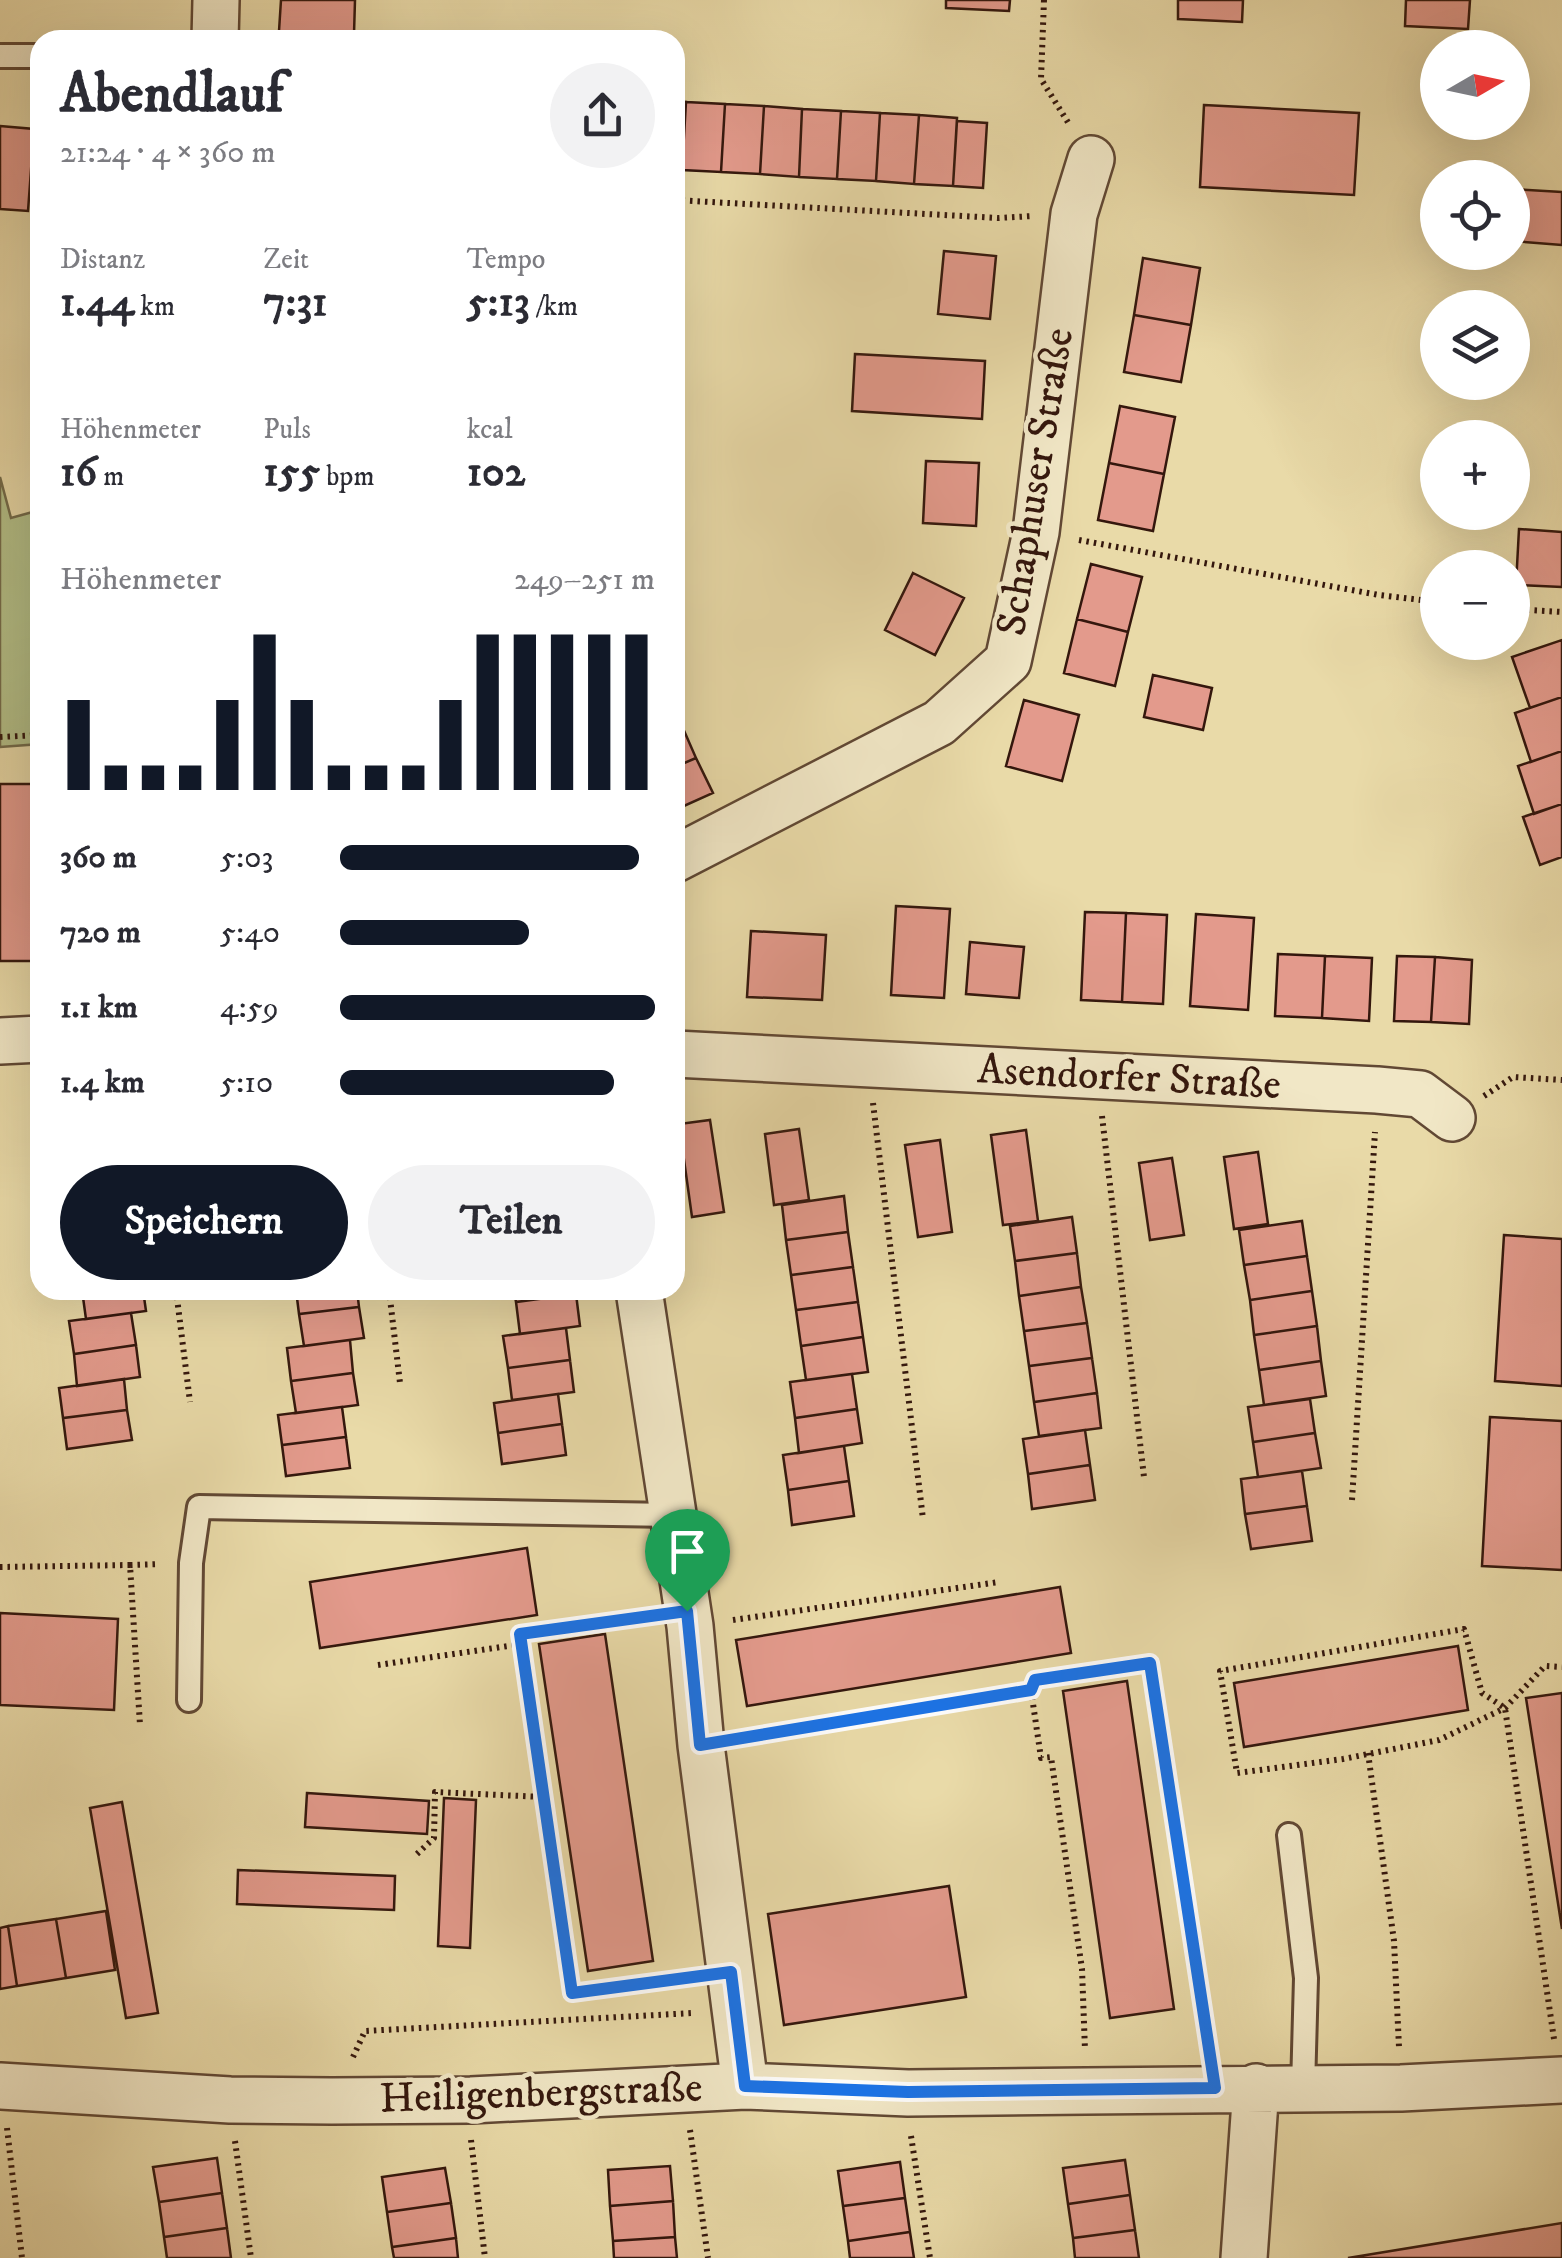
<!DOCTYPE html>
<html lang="de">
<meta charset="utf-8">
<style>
:root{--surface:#fff;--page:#f2f2f3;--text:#2b2b33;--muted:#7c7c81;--accent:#111827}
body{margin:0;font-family:"IM FELL DW Pica",serif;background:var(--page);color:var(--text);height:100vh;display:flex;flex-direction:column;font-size:38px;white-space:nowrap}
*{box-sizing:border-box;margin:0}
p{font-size:32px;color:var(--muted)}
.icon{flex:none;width:55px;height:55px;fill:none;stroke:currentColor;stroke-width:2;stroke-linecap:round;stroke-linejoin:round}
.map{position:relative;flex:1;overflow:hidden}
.side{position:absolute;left:30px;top:30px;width:655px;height:1270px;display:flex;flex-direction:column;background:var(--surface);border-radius:30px;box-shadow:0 10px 40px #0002}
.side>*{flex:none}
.needle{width:65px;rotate:81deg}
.buttons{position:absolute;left:1420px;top:30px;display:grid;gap:20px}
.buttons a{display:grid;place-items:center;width:110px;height:110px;border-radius:50%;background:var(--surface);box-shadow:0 10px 40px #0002;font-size:50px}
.pin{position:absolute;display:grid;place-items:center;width:85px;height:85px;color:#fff;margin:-102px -42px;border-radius:50% 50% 50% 0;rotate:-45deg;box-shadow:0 0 10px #0007}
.pin .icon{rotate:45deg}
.round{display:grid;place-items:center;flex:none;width:105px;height:105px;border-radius:52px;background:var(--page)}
.head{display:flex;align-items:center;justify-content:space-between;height:170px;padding:0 30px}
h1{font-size:55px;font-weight:700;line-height:75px}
.stats{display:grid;grid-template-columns:repeat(3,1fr);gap:15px;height:170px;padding:10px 30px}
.stats div{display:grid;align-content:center}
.stats b{font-size:42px;font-weight:700}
.stats small{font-size:28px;font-weight:400}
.stats p{font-size:28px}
.chart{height:280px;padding:20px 30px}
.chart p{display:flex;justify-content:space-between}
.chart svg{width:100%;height:180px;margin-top:10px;stroke:var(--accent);stroke-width:6}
.primary-button{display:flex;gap:20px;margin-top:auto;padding:20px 30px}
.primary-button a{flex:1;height:115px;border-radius:60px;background:var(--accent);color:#fff;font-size:40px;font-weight:700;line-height:115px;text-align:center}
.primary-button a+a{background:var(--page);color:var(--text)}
ul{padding:0 30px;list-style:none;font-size:32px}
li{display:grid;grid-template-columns:160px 120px 1fr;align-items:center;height:75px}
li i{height:25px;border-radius:12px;background:var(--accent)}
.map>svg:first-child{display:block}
.green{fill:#b4c089;stroke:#746c4b;stroke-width:2.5}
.building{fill:#e39a8c;stroke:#34170d;stroke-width:2.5}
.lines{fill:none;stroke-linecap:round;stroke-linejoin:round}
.service-casing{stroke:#614834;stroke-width:28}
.minor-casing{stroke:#614834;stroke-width:50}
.path{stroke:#34170d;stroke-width:6;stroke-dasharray:2.5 5;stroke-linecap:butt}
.service{stroke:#f1e7c6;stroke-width:22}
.minor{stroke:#f1e7c6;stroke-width:45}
.route-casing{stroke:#fff;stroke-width:20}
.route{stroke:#1a73e8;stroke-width:12}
.labels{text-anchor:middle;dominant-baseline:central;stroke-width:9;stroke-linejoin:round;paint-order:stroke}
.street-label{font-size:42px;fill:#34170d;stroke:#f1e7c6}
</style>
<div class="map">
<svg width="1562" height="2258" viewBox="0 0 1562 2258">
<rect width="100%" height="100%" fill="#e9daa8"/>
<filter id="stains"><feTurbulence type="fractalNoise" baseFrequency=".002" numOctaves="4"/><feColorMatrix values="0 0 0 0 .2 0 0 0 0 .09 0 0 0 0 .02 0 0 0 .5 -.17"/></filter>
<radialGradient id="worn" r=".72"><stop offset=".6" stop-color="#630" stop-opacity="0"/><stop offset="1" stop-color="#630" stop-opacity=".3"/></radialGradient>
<!-- green -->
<path class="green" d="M0,477L11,518L40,510V744L0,747Z"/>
<!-- building -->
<path class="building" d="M281,0H355L354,34L279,31Z
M946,0H1010L1009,11L946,8Z
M1178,0H1243L1242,22L1178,19Z
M1406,0H1470L1468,29L1405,26Z
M292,32L462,38V40H292Z
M675,101L686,102L682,170H675Z
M686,102L725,104L721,172L682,170Z
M725,104L764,106L760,174L721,172Z
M1204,105L1359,113L1354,195L1200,187Z
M764,106L802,109L799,177L760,174Z
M802,109L841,111L837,179L799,177Z
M841,111L880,113L876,181L837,179Z
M880,113L919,115L914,184L876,181Z
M919,115L957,118L953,186L914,184Z
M957,121L987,123L983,188L953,186Z
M0,126L34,129L28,211L0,209Z
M1512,189L1562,192V245L1512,241Z
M944,251L996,256L990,319L938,314Z
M1143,258L1200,268L1191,325L1134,315Z
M1134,315L1191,325L1181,382L1124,372Z
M855,354L985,361L982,419L852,411Z
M1120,406L1175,417L1164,474L1109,463Z
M926,461L979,463L976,526L923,523Z
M1109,463L1164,474L1153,531L1098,520Z
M1519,529L1562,532V587L1516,585Z
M1091,564L1142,577L1128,632L1077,619Z
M913,573L964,598L935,655L885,630Z
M1077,619L1128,632L1115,686L1064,673Z
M1562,640V697L1530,708L1512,657Z
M1153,675L1212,688L1203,730L1144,717Z
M1562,697V751L1531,762L1515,713Z
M1024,700L1079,715L1062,781L1006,766Z
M682,726L696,758L675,767V730Z
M1562,751V804L1534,814L1518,766Z
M696,758L713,793L675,810V767Z
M0,784H35L37,961H0Z
M1562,804V857L1540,865L1523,817Z
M896,906L950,909L944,998L891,995Z
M1085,912L1126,913L1122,1002L1081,1000Z
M1126,913L1167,915L1163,1004L1122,1002Z
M1196,914L1254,918L1248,1010L1190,1006Z
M751,931L826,935L822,1000L747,997Z
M970,942L1024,947L1019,998L966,994Z
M1278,954L1325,956L1322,1018L1275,1016Z
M1325,956L1372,958L1369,1021L1322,1018Z
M1397,956L1435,957L1431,1022L1394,1021Z
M1435,957L1472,960L1469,1024L1431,1022Z
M710,1120L724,1212L692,1217L679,1124Z
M799,1129L809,1200L774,1205L765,1134Z
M1026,1130L1038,1221L1003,1225L991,1135Z
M940,1140L952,1232L918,1237L905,1145Z
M1258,1152L1268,1224L1234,1229L1224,1157Z
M1172,1158L1184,1235L1150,1240L1139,1163Z
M844,1196L848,1232L786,1240L782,1205Z
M1072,1217L1077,1253L1015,1261L1010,1226Z
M1302,1221L1307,1256L1244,1265L1239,1230Z
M848,1232L853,1267L791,1275L786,1240Z
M1504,1235L1562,1239V1386L1495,1381Z
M1077,1253L1081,1287L1019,1296L1015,1261Z
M1307,1256L1312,1291L1250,1300L1244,1265Z
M853,1267L858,1302L796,1310L791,1275Z
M1081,1287L1087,1323L1024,1331L1019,1296Z
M82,1290H143L146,1311L86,1319Z
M296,1290H357L359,1307L299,1314Z
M514,1290H575L576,1294L516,1302Z
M1312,1291L1317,1326L1254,1335L1250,1300Z
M576,1294L580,1326L520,1334L516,1302Z
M858,1302L863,1337L801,1346L796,1310Z
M359,1307L364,1338L304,1346L299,1314Z
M131,1313L136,1345L74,1354L69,1321Z
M1087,1323L1092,1358L1029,1366L1024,1331Z
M1317,1326L1321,1361L1259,1370L1254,1335Z
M566,1328L570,1360L508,1368L503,1336Z
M863,1337L868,1372L806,1380L801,1346Z
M350,1340L353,1373L291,1381L287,1348Z
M136,1345L140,1377L77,1386L74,1354Z
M1092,1358L1097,1393L1034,1402L1029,1366Z
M570,1360L574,1392L512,1400L508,1368Z
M1321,1361L1326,1396L1264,1405L1259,1370Z
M353,1373L358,1405L296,1413L291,1381Z
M852,1374L857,1409L795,1418L790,1382Z
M124,1379L127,1410L63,1418L59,1388Z
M1097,1393L1101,1428L1039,1436L1034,1402Z
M558,1394L562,1424L498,1433L494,1403Z
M1310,1399L1315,1433L1253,1442L1248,1407Z
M342,1407L346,1437L282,1445L278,1415Z
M857,1409L862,1443L799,1453L795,1418Z
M127,1410L132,1440L67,1449L63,1418Z
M1490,1417L1562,1421V1570L1482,1566Z
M562,1424L566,1455L502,1464L498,1433Z
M1085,1430L1090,1465L1028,1474L1023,1439Z
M1315,1433L1321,1468L1258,1477L1253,1442Z
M346,1437L350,1468L286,1476L282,1445Z
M844,1446L849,1481L788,1490L783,1455Z
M1090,1465L1095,1500L1032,1509L1028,1474Z
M1302,1471L1307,1506L1245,1514L1241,1479Z
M849,1481L854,1516L792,1525L788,1490Z
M1307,1506L1312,1541L1251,1549L1245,1514Z
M527,1548L537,1615L320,1648L310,1582Z
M1060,1587L1071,1653L747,1706L736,1640Z
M0,1613L118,1619L114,1710L0,1705Z
M605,1634L653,1961L588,1971L539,1644Z
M1458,1646L1468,1710L1244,1747L1234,1683Z
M1127,1681L1174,2009L1110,2018L1063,1691Z
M1562,1693V1929L1526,1698Z
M307,1793L429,1801L427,1834L305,1827Z
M444,1798L476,1800L470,1948L438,1946Z
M122,1802L158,2013L126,2018L90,1808Z
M238,1870L395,1876L394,1910L237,1904Z
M949,1886L966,1997L784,2025L768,1914Z
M106,1911L115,1970L66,1978L56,1919Z
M56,1919L66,1978L17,1986L8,1926Z
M8,1926L17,1986L0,1989V1928Z
M217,2158L222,2193L159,2202L153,2167Z
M1125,2160L1130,2195L1068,2204L1063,2168Z
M900,2162L905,2198L843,2206L838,2171Z
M670,2166L673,2201L610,2206L608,2170Z
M445,2168L451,2203L387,2212L382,2177Z
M222,2193L227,2228L164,2237L159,2202Z
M1130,2195L1135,2230L1073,2238L1068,2204Z
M905,2198L910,2232L848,2241L843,2206Z
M673,2201L675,2237L613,2241L610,2206Z
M451,2203L456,2238L392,2247L387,2212Z
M1562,2223V2258H1348Z
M227,2228L231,2258H167L164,2237Z
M1135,2230L1139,2258H1075L1073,2238Z
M910,2232L914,2258H850L848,2241Z
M675,2237L677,2258H614L613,2241Z
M456,2238L458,2258H394L392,2247Z"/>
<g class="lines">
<!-- service casing -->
<g class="service-casing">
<path id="service" d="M0,56H40
M189,1700L191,1563L199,1507L672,1515
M1289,1835L1306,1978L1303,2088"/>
</g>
<!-- minor casing -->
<g class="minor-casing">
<path id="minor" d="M215,40L216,0
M675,859L939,723L1008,661L1036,532L1074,214L1091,159
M0,1041L40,1039
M675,1054L1377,1090L1420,1094L1452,1118
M639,1290L690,1626L701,1745L745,2086
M0,2086L230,2100L332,2101L471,2100L745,2086L908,2093L1086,2091L1401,2088L1562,2080
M1244,2258L1256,2087"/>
</g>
<!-- path -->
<path class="path" d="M1044,0L1041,79L1069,124
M675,200L998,218L1033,216
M1079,540L1379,595L1438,602
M1512,609L1562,612
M0,737L40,735
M1484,1096L1513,1077L1562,1080
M873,1103L923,1519
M1102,1116L1144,1477
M176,1290L190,1402
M389,1290L400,1383
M1352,1500L1375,1132
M130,1565L159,1564
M0,1567L130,1565L140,1725
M645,1617L520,1634L572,1993L690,1977
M733,1620L999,1582
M378,1665L522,1644
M1031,1690L1041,1758L1051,1757L1082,1969L1085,2050
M744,1738L1031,1690L1035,1680L1150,1663L1208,2048
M1368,1753L1394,1941L1399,2047
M417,1854L434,1838L435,1792L543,1797
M1554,2039L1505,1708L1482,1693L1464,1629L1220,1671L1237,1773L1343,1759L1439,1740L1505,1708L1545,1666L1562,1667
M353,2057L365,2031L693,2013
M7,2128L22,2258
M690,2130L708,2258
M911,2136L930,2258
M471,2140L485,2258
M235,2141L251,2258"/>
<!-- service -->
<use href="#service" class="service"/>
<!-- minor -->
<use href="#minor" class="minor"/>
</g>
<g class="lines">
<!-- route casing -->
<g class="route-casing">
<path id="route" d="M687,1611L700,1745L1031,1690L1035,1680L1150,1663L1215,2088L908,2092L745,2086L731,1972L572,1993L520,1634Z"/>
</g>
<!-- route -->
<use href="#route" class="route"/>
</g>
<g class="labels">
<!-- street labels -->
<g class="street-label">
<text transform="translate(1036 482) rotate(-81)">Schaphuser Straße</text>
<text transform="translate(1129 1078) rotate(3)">Asendorfer Straße</text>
<text transform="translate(541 2094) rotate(-2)">Heiligenbergstraße</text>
</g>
</g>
<rect width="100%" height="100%" filter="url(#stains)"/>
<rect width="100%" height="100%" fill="url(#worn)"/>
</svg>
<div class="buttons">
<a><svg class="needle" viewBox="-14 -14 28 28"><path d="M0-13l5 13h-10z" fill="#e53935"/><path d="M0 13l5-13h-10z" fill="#7c7c81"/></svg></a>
<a><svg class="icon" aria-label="locate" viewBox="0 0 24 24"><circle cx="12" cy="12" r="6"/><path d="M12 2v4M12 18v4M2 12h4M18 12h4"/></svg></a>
<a><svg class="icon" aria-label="layers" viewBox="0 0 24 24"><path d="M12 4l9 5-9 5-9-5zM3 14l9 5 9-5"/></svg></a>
<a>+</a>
<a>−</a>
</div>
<div class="pin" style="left:687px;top:1611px;background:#1e9e55"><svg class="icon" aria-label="arrive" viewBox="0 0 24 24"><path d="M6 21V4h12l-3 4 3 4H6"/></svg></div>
<section class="side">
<div class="head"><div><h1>Abendlauf</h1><p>21:24 · 4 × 360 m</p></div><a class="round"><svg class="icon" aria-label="share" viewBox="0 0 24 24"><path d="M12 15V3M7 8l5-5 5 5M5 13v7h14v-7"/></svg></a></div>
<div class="stats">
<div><p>Distanz</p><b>1.44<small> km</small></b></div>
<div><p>Zeit</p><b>7:31</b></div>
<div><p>Tempo</p><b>5:13<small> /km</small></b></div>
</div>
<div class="stats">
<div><p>Höhenmeter</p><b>16<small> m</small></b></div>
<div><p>Puls</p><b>155<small> bpm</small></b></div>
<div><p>kcal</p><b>102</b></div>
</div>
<div class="chart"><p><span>Höhenmeter</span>249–251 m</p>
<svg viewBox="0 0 160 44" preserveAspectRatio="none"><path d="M5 44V22M15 44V38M25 44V38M35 44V38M45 44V22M55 44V6M65 44V22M75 44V38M85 44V38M95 44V38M105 44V22M115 44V6M125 44V6M135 44V6M145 44V6M155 44V6"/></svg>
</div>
<ul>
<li><b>360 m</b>5:03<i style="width:95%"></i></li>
<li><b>720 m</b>5:40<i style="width:60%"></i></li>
<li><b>1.1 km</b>4:59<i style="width:100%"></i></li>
<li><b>1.4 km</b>5:10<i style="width:87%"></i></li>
</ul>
<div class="primary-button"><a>Speichern</a><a>Teilen</a></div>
</section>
</div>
